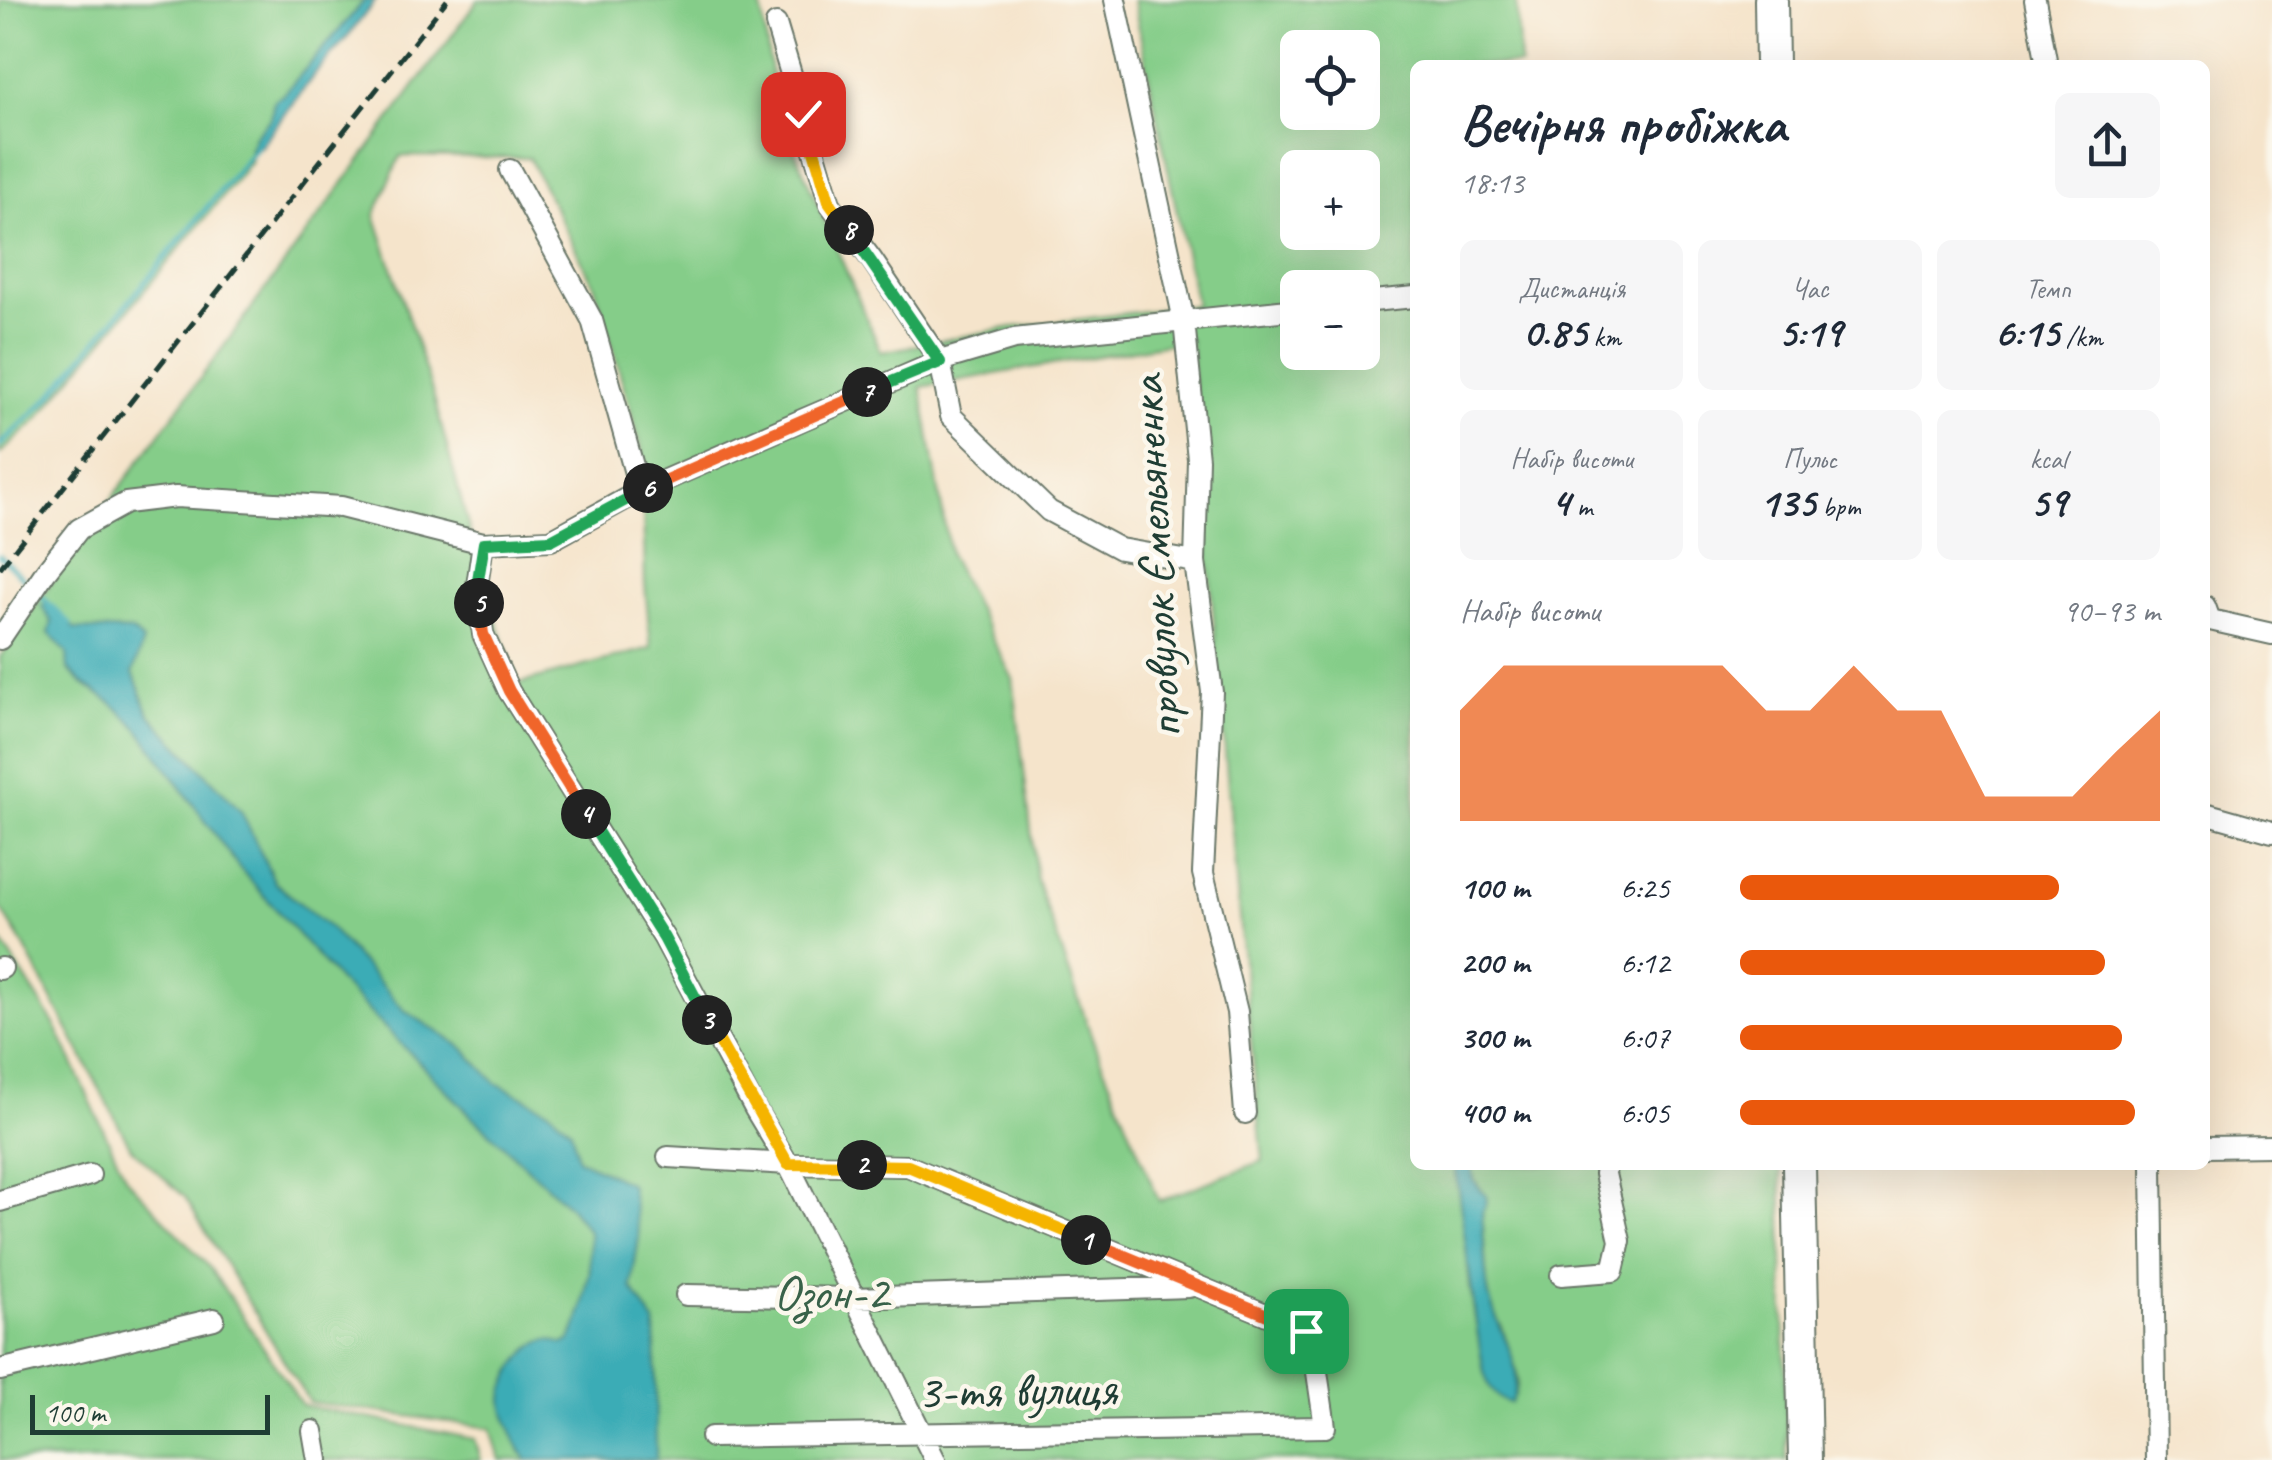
<!DOCTYPE html>
<html lang="uk">
<meta charset="utf-8">
<style>
:root{--surface:#fff;--page:#f6f6f7;--text:#1f2937;--muted:#747a83;--accent:#ea580c}
body{margin:0;font-family:Caveat,sans-serif;background:var(--page);color:var(--text);height:100vh;display:flex;flex-direction:column;font-size:38px;white-space:nowrap}
*{box-sizing:border-box;margin:0}
p{font-size:32px;color:var(--muted)}
.icon{flex:none;width:55px;height:55px;fill:none;stroke:currentColor;stroke-width:2;stroke-linecap:round;stroke-linejoin:round}
.map{position:relative;flex:1;overflow:hidden}
.panel{position:absolute;left:1410px;top:60px;width:800px;height:1110px;display:flex;flex-direction:column;background:var(--surface);border-radius:15px;box-shadow:0 10px 40px #0002}
.panel>*{flex:none}
.controls{position:absolute;left:1280px;top:30px;display:grid;gap:20px}
.controls a{display:grid;place-items:center;width:100px;height:100px;border-radius:15px;background:var(--surface);box-shadow:0 10px 40px #0002;font-size:50px}
.scale{position:absolute;left:30px;bottom:25px;width:240px;box-sizing:border-box;padding-left:10px;border:5px solid #1f3d34;border-top:0;font-size:28px;line-height:35px;white-space:nowrap;color:#1f3d34;-webkit-text-stroke:8px #fbf7ec;paint-order:stroke}
.pin{position:absolute;display:grid;place-items:center;width:85px;height:85px;color:#fff;margin:-42px;border-radius:20px;box-shadow:0 5px 15px #0006}
.km{position:absolute;width:50px;height:50px;margin:-25px;border-radius:50%;background:#222;color:#fff;font-size:28px;line-height:50px;text-align:center}
.round{display:grid;place-items:center;flex:none;width:105px;height:105px;border-radius:15px;background:var(--page)}
.summary{display:flex;align-items:center;justify-content:space-between;height:170px;padding:0 50px}
h1{font-size:55px;font-weight:700;line-height:75px}
.metrics{display:grid;grid-template-columns:repeat(3,1fr);gap:15px;height:170px;padding:10px 50px}
.metrics div{display:grid;align-content:center;border-radius:15px;background:var(--page);text-align:center}
.metrics b{font-size:42px;font-weight:700}
.metrics small{font-size:28px;font-weight:400}
.metrics p{font-size:28px}
.chart{height:280px;padding:20px 50px}
.chart p{display:flex;justify-content:space-between}
.chart svg{width:100%;height:180px;margin-top:10px;fill:var(--accent);opacity:.7}
ul{padding:0 50px;list-style:none;font-size:32px}
li{display:grid;grid-template-columns:160px 120px 1fr;align-items:center;height:75px}
li i{height:25px;border-radius:12px;background:var(--accent)}
.map>svg:first-child{display:block}
.green{fill:#85cd89;stroke:#52855e;stroke-width:2.5;fill-rule:evenodd}
.water{fill:#3bacb6;stroke:#2d7475;stroke-width:2.5}
.lines{fill:none;stroke-linecap:round;stroke-linejoin:round}
.stream{stroke:#3bacb6;stroke-width:5}
.minor-casing{stroke:#6a7769;stroke-width:24}
.trunk-casing{stroke:#6a7769;stroke-width:36}
.minor{stroke:#fff;stroke-width:20}
.trunk{stroke:#fff;stroke-width:32}
.rail{stroke:#1f3d34;stroke-width:5;stroke-dasharray:15 8;stroke-linecap:butt}
.split-1-casing{stroke:#fff;stroke-width:20}
.split-2-casing{stroke:#fff;stroke-width:20}
.split-3-casing{stroke:#fff;stroke-width:20}
.split-4-casing{stroke:#fff;stroke-width:20}
.split-5-casing{stroke:#fff;stroke-width:20}
.split-6-casing{stroke:#fff;stroke-width:20}
.split-7-casing{stroke:#fff;stroke-width:20}
.split-8-casing{stroke:#fff;stroke-width:20}
.split-9-casing{stroke:#fff;stroke-width:20}
.split-1{stroke:#f0652b;stroke-width:12}
.split-2{stroke:#f5b400;stroke-width:12}
.split-3{stroke:#f5b400;stroke-width:12}
.split-4{stroke:#22a559;stroke-width:12}
.split-5{stroke:#f0652b;stroke-width:12}
.split-6{stroke:#22a559;stroke-width:12}
.split-7{stroke:#f0652b;stroke-width:12}
.split-8{stroke:#22a559;stroke-width:12}
.split-9{stroke:#f5b400;stroke-width:12}
.labels{text-anchor:middle;dominant-baseline:central;stroke-width:9;stroke-linejoin:round;paint-order:stroke}
.street-label{font-size:50px;fill:#1f3d34;stroke:#fbf7ec}
.park-label{font-size:50px;fill:#386149;stroke:#fbf7ec}
</style>
<div class="map">
<svg width="2272" height="1460" viewBox="0 0 2272 1460">
<rect width="100%" height="100%" fill="#fbf7ec"/>
<filter id="ink" filterUnits="userSpaceOnUse"><feTurbulence type="fractalNoise" baseFrequency=".01" numOctaves="2"/><feDisplacementMap in="SourceGraphic" scale="20" xChannelSelector="R" yChannelSelector="G"/><feConvolveMatrix kernelMatrix="1 2 1 2 8 2 1 2 1" color-interpolation-filters="sRGB"/></filter>
<filter id="wash" filterUnits="userSpaceOnUse"><feTurbulence type="fractalNoise" baseFrequency=".0048" numOctaves="4" result="noise"/><feDisplacementMap in="SourceGraphic" scale="40" xChannelSelector="R" yChannelSelector="G"/><feGaussianBlur stdDeviation="2.25" result="paint"/><feColorMatrix in="noise" values="0 0 0 0 0 0 0 0 0 0 0 0 0 0 0 0 0 1.4 0 .05"/><feComposite in="paint" operator="in"/></filter>
<g filter="url(#wash)">
<rect width="100%" height="100%" fill="#f5e4cb"/>
<!-- green -->
<path class="green" d="M0,0H365L283,95L274,100L271,118L255,136L250,149L251,161L234,183L37,420L0,454Z
M478,0H760L777,110L881,352L1008,328L1196,305L1133,0H1516L1520,65H1415V1165H1454L1463,1218L1470,1287L1484,1373L1515,1395L1518,1383L1516,1370L1502,1327L1492,1310L1487,1286L1482,1211C1492,1193 1481,1194 1474,1179C1473,1176 1471,1168 1471,1165H1781L1787,1460H656L655,1323L631,1287L639,1237L630,1184L578,1159L550,1111L496,1083L463,1048L404,1010L331,929L275,883L241,811L149,714L133,673L132,631L75,629L52,622L49,633L113,704L138,728L238,866L341,983L471,1115L570,1207L589,1232L590,1271L579,1321L571,1340L565,1344L520,1450L527,1460H500L491,1428L309,1402L185,1197L131,1148L19,937L0,907V657L61,568ZM1298,48H1362V112H1298ZM400,156L529,158L595,287L642,450L645,584L651,648L518,684L482,578L433,394L375,215ZM1298,168H1362V232H1298ZM1298,288H1362V352H1298ZM1190,340L1241,939L1263,1161L1159,1201L1095,1046L1037,881L1013,679L950,556L921,387Z
M0,939L56,1027L126,1178L210,1268L302,1405L475,1439L481,1460H0Z"/>
<!-- water -->
<path class="water" d="M365,0H376L348,36L314,75L260,147L250,149L255,136L271,118L274,100L283,95Z
M47,602L75,629L132,631L143,641L133,673L149,714L241,811L275,883L331,929L404,1010L463,1048L496,1083L550,1111L571,1130L578,1159L630,1184L639,1237L631,1287L655,1323L656,1460H527C518,1447 503,1415 503,1400C503,1380 526,1342 549,1340C554,1340 559,1343 564,1344L571,1340L579,1321L590,1271L589,1232L570,1207L471,1115L341,983L238,866L138,728L113,704L82,683L68,669L67,653L49,633L52,622L42,607Z
M1454,1165H1471C1472,1169 1473,1176 1474,1180C1482,1195 1493,1192 1482,1212C1484,1238 1484,1265 1488,1291C1494,1326 1529,1368 1511,1403C1496,1400 1488,1386 1484,1372C1472,1304 1466,1234 1454,1165Z"/>
<g class="lines">
<!-- stream -->
<path class="stream" d="M0,445L51,396L256,148
M0,556L30,585
M38,593L70,624"/>
</g>
</g>
<g filter="url(#ink)">
<g class="lines">
<!-- minor casing -->
<g class="minor-casing">
<path id="minor" d="M1115,0L1184,321L1198,459L1195,562L1212,692L1203,873L1237,1012L1245,1113
M2035,0L2047,65
M776,24L830,204L872,260L940,361L951,416L1049,511L1120,549L1195,562
M510,170L592,320L640,491
M1362,302L1415,297
M2205,606L2210,620L2272,634
M0,639L46,571L79,529L126,503L176,497L341,507L483,543
M2205,813L2272,832
M0,969L2,968
M2205,1147L2272,1146
M668,1157L788,1164L908,1166L1306,1331L1317,1372L1325,1427L711,1437
M2152,1165L2156,1460
M0,1201L90,1175
M1561,1275L1613,1271L1620,1241L1605,1174L1606,1165
M686,1295L854,1298L1189,1287
M0,1370L214,1319
M313,1431L318,1460
M935,1460L788,1164L755,1109L664,938L509,691L483,634L477,586L483,543L551,540L640,491L802,420L940,361L1014,339L1298,309"/>
</g>
<!-- trunk casing -->
<g class="trunk-casing">
<path id="trunk" d="M1771,0L1772,65
M1799,1165L1805,1460"/>
</g>
<!-- minor -->
<use href="#minor" class="minor"/>
<!-- trunk -->
<use href="#trunk" class="trunk"/>
<!-- rail -->
<path class="rail" d="M0,568L447,0"/>
</g>
</g>
<g class="lines" filter="url(#ink)">
<!-- split-1 casing -->
<g class="split-1-casing">
<path id="split-1" d="M1086,1240L1306,1331"/>
</g>
<!-- split-2 casing -->
<g class="split-2-casing">
<path id="split-2" d="M862,1165L908,1166L1086,1240"/>
</g>
<!-- split-3 casing -->
<g class="split-3-casing">
<path id="split-3" d="M707,1020L788,1164L862,1165"/>
</g>
<!-- split-4 casing -->
<g class="split-4-casing">
<path id="split-4" d="M586,814L664,938L707,1020"/>
</g>
<!-- split-5 casing -->
<g class="split-5-casing">
<path id="split-5" d="M479,603L483,634L509,691L586,814"/>
</g>
<!-- split-6 casing -->
<g class="split-6-casing">
<path id="split-6" d="M479,603L477,586L484,543L551,540L648,488"/>
</g>
<!-- split-7 casing -->
<g class="split-7-casing">
<path id="split-7" d="M648,488L867,392"/>
</g>
<!-- split-8 casing -->
<g class="split-8-casing">
<path id="split-8" d="M849,230L940,362L867,392"/>
</g>
<!-- split-9 casing -->
<g class="split-9-casing">
<path id="split-9" d="M803,114L830,204L849,230"/>
</g>
<!-- split-1 -->
<use href="#split-1" class="split-1"/>
<!-- split-2 -->
<use href="#split-2" class="split-2"/>
<!-- split-3 -->
<use href="#split-3" class="split-3"/>
<!-- split-4 -->
<use href="#split-4" class="split-4"/>
<!-- split-5 -->
<use href="#split-5" class="split-5"/>
<!-- split-6 -->
<use href="#split-6" class="split-6"/>
<!-- split-7 -->
<use href="#split-7" class="split-7"/>
<!-- split-8 -->
<use href="#split-8" class="split-8"/>
<!-- split-9 -->
<use href="#split-9" class="split-9"/>
</g>
<g class="labels">
<!-- street labels -->
<g class="street-label">
<text transform="translate(1155 557) rotate(-93)">провулок Ємельяненка</text>
<text transform="translate(1017 1390) rotate(-1)">3-тя вулиця</text>
</g>
<!-- park labels -->
<g class="park-label">
<text x="831" y="1292">Озон-2</text>
</g>
</g>
</svg>
<div class="controls">
<a><svg class="icon" aria-label="locate" viewBox="0 0 24 24"><circle cx="12" cy="12" r="6"/><path d="M12 2v4M12 18v4M2 12h4M18 12h4"/></svg></a>
<a>+</a>
<a>−</a>
</div>
<div class="scale">100 m</div>
<div class="pin" style="left:1306px;top:1331px;background:#1e9e55"><svg class="icon" aria-label="arrive" viewBox="0 0 24 24"><path d="M6 21V4h12l-3 4 3 4H6"/></svg></div>
<div class="pin" style="left:803px;top:114px;background:#d93025"><svg class="icon" aria-label="check" viewBox="0 0 24 24"><path d="M5 12l5 5 9-10"/></svg></div>
<b class="km" style="left:1086px;top:1240px">1</b>
<b class="km" style="left:862px;top:1165px">2</b>
<b class="km" style="left:707px;top:1020px">3</b>
<b class="km" style="left:586px;top:814px">4</b>
<b class="km" style="left:479px;top:603px">5</b>
<b class="km" style="left:648px;top:488px">6</b>
<b class="km" style="left:867px;top:392px">7</b>
<b class="km" style="left:849px;top:230px">8</b>
<section class="panel">
<div class="summary"><div><h1>Вечірня пробіжка</h1><p>18:13</p></div><a class="round"><svg class="icon" aria-label="share" viewBox="0 0 24 24"><path d="M12 15V3M7 8l5-5 5 5M5 13v7h14v-7"/></svg></a></div>
<div class="metrics">
<div><p>Дистанція</p><b>0.85<small> km</small></b></div>
<div><p>Час</p><b>5:19</b></div>
<div><p>Темп</p><b>6:15<small> /km</small></b></div>
</div>
<div class="metrics">
<div><p>Набір висоти</p><b>4<small> m</small></b></div>
<div><p>Пульс</p><b>135<small> bpm</small></b></div>
<div><p>kcal</p><b>59</b></div>
</div>
<div class="chart"><p><span>Набір висоти</span>90–93 m</p>
<svg viewBox="0 0 160 44" preserveAspectRatio="none"><path d="M0 44V17L10 6L20 6L30 6L40 6L50 6L60 6L70 17L80 17L90 6L100 17L110 17L120 38L130 38L140 38L150 27L160 17V44z"/></svg>
</div>
<ul>
<li><b>100 m</b>6:25<i style="width:76%"></i></li>
<li><b>200 m</b>6:12<i style="width:87%"></i></li>
<li><b>300 m</b>6:07<i style="width:91%"></i></li>
<li><b>400 m</b>6:05<i style="width:94%"></i></li>
</ul>
</section>
</div>
